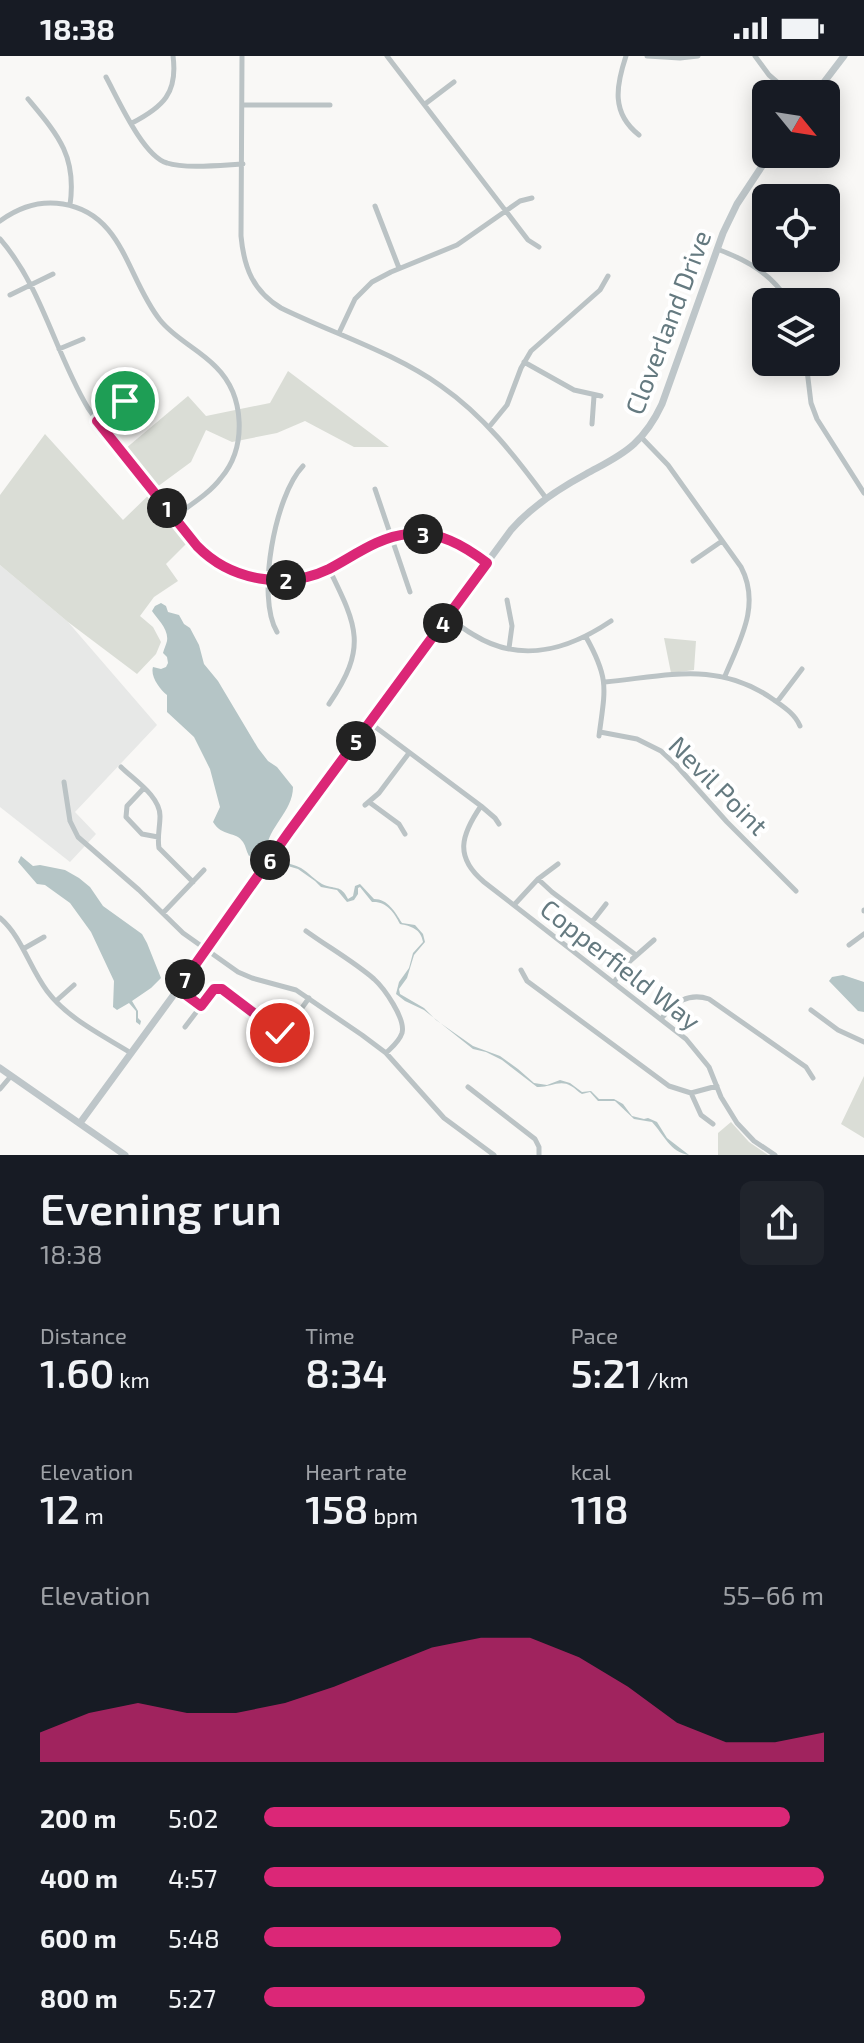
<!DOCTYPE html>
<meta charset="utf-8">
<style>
:root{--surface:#171b24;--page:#20242c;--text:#f1f3f6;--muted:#9ea1a6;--accent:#db2777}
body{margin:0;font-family:"Exo 2",sans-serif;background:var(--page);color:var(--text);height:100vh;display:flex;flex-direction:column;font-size:30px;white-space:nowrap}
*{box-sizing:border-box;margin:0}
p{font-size:26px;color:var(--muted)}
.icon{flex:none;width:44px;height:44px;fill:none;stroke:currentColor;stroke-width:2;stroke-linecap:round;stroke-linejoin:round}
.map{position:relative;height:1099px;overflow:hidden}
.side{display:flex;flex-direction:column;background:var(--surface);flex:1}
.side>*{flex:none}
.needle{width:52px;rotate:120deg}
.tools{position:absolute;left:752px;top:24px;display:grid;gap:16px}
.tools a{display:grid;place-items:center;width:88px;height:88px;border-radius:12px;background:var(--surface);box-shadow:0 4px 20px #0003;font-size:40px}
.pin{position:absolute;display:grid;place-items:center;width:68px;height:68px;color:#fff;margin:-34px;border:4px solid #fff;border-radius:50%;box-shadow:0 2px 8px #0007}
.km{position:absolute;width:40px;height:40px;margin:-20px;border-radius:50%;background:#222;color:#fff;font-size:22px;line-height:40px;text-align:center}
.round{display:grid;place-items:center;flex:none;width:84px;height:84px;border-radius:12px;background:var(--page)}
.summary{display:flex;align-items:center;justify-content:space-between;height:136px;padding:0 40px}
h1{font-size:44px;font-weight:600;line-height:60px}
.metrics{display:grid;grid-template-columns:repeat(3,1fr);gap:12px;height:136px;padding:8px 40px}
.metrics div{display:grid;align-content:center}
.metrics b{font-size:40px;font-weight:600}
.metrics small{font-size:22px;font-weight:400}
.metrics p{font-size:22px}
.chart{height:224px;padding:16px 40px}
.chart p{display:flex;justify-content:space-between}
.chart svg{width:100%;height:144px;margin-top:8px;fill:var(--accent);opacity:.7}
ul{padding:0 40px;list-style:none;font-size:26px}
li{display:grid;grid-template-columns:128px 96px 1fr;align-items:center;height:60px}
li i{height:20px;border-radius:10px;background:var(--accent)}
.status{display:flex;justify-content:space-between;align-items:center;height:56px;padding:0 40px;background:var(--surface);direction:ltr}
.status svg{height:22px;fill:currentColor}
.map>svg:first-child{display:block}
.built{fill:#e7e8e7}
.green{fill:#daddd6}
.water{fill:#b5c5c6}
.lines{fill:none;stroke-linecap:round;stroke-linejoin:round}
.street{stroke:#bbc3c5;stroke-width:5}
.secondary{stroke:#bec6c9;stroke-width:7}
.route-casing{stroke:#fff;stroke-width:16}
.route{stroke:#db2777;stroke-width:10}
.labels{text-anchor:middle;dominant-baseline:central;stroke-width:8;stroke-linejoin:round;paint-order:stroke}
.street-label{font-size:26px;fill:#657a80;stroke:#fff}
</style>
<div class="status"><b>18:38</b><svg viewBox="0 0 49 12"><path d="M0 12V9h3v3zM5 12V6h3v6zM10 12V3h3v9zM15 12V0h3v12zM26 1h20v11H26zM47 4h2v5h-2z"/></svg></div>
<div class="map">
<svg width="864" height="1099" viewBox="0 0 864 1099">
<rect width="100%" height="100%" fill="#f9f8f6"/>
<!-- built -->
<path class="built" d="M0,509L68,566L157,669L75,756L96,778L70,806L0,751Z"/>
<!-- green -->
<path class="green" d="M288,315L389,391H354L305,365L277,377L232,386L206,374L191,406L157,431L194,480L166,508L178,525L154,541L140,560L153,571L161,586L156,598L137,618L68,566L0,509V439L45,378L123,464L157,431L125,393L188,340L206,360L270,347Z
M664,582L696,585L694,614L671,617Z
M864,1020V1082L841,1068Z
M731,1066L749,1086L768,1099H718V1077Z"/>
<!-- water -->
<path class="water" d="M161,547L166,550L168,556L179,559L184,568L190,572L199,589L204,608L218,625L258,692L268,705L277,711L293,731C293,757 265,773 267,796C277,807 289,806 301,812C309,817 315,824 322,828C334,834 341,828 348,843L353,840L355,830L360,828L374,843C388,843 395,856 402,867L415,869L423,878L425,886L414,899L407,922L399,933L400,938L424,952L436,964L473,990L500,1000L518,1013L534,1027L547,1029L560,1024L570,1027L582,1036L591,1035L599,1043H614L623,1048L632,1060L644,1063L648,1062L657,1066L667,1082L689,1099C670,1096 664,1079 652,1066L634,1063L615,1045H598L590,1036L582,1038C578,1036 575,1032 571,1030C560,1023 549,1032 537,1031L502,1004L486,996L473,993L424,954L405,945L396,938L399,926L409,912L413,897L423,886C421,873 411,870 400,868C394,856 386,845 372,846L360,831L358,832V838L354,844L347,846L337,834L321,831L315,825L298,813L274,806L268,800L263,799L262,794L249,800C246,795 246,790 243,786C236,775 222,781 213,766L220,751L210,713L194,681L167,656V639C160,634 150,620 153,611L161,613L166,611L168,607L167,601L163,597C164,593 166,589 167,585C169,573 157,563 152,555L155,550Z
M21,800L33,810L40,809L65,814L79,822L90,831L103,850L142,878L147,887L161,922L151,932L132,945L138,955V962L141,965L140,969L136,966V955L129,947L117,954L113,951L114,925L91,876L70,847L45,829L37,828L18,806Z
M843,919L864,926V956L858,955L829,925L832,921Z"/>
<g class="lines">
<!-- street -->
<path class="street" d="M242,0L241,180C244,212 253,235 281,252C334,278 393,296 441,330C484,360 515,400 546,442
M387,0L528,184L539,191
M626,0C616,30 611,57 639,79
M647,0L680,2L698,0
M755,0L769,19L791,38
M106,21C118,43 143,100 167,107C185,113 223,109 243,108
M28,43C58,79 77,100 70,149
M425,48L454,26
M243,49H330
M132,67C163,51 178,37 173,0
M375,150L399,212
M0,165C19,151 39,144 63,148C124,158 127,223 160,264C175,283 199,293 216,311C245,340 247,391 221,422C209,438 190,449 174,461
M0,183C42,231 55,297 88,352C106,378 128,403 148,428C170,455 190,491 221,509C252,527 293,529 326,514C364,497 395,470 439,481C457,485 472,496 487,507
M717,193C747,204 772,218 789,246
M10,239L53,218
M339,277L355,243L372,226L391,216L457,189L520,145L532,142
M59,293L83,283
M524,306L574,334L601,340
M806,306L811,347L817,363L864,437
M97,365L125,345
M592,368L594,340
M489,371L507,349L521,312L531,295L600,234L608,220
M641,381L668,409L741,511C761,549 740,584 725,620
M375,433L410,536
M693,505L722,485
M329,513C357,570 368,591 329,648
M507,544L512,570L509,592
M448,560C456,567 465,574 474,579C521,608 568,594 611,565
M277,576C256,541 275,439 303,410
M586,581C610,624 605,633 599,680
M605,626C668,620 718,604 774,644C784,651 795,658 800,670
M777,646L802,613
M370,667L481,750L495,762L499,768
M600,676L637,683L661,695L676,709L727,766L796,835
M121,711C134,724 160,740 160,760C160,771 157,781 159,792L193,826
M64,726L70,765L78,781L139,834L183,877L238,916L252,922L296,934L362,979L386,997L444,1062L494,1099
M144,732L127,750L126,761L142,778L158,781
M369,746L399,768L405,778
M365,749L379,737L409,697
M481,750C461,779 454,801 484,826L686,983L709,1011L721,1041L737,1067L754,1085L775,1099
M538,823L552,836L636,899
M514,849L538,823L558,808
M864,854V855
M163,857L204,814
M0,862C22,881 29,911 47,935C67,962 102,979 131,997
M592,866L606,848
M306,875C328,891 353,905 374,923C384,932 406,963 402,977C399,986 392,991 386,997
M849,889L864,878
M23,893L44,881
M521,914L527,925L669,1030L691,1037L717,1030
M614,926L630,905L654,884
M178,933L201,950L214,933H222L276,973L280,977V985L267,1003
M56,945L74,929
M811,954L838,974L864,986
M294,963L309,942
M661,963C674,947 688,936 709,943L806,1011L813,1022
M185,971L201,950
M468,1031L535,1083L539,1091V1099
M0,1033L11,1020
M691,1037L701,1059L713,1068"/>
<!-- secondary -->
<path class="secondary" d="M815,38L844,0
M0,1012L125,1099
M80,1067L216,881L289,776L511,474C532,450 558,433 586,418C602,409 620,401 634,388C646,377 655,363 662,348L723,177L737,148L770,98"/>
</g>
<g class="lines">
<!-- route casing -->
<g class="route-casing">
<path id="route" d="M125,345L97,365L197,490C231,525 286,534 329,513C354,500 378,481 408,478C439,475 463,489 487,507L289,776L178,933L201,950L214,933H222L280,977"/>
</g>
<!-- route -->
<use href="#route" class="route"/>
</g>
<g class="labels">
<!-- street labels -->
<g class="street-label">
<text transform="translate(667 266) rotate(-69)">Cloverland Drive</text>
<text transform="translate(719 729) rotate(45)">Nevil Point</text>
<text transform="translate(621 908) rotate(38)">Copperfield Way</text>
</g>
</g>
</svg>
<div class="tools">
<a><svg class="needle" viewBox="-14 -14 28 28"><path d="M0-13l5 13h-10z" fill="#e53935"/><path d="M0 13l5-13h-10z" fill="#9ea1a6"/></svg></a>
<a><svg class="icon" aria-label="locate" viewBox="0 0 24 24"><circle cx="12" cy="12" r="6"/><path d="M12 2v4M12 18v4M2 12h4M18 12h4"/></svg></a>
<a><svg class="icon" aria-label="layers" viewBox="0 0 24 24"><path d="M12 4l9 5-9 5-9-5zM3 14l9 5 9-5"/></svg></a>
</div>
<div class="pin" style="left:125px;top:345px;background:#1e9e55"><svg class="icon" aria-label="arrive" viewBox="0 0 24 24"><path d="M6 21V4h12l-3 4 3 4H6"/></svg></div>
<div class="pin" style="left:280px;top:977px;background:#d93025"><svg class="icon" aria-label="check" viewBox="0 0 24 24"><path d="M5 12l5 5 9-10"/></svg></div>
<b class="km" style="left:167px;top:452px">1</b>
<b class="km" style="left:286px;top:524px">2</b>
<b class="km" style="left:423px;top:478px">3</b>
<b class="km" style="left:443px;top:567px">4</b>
<b class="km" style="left:356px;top:685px">5</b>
<b class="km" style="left:270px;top:804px">6</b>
<b class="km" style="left:185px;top:923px">7</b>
</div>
<section class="side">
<div class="summary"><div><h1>Evening run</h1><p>18:38</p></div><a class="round"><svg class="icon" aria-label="share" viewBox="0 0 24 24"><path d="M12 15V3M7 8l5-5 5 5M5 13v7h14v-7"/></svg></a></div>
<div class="metrics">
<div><p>Distance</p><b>1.60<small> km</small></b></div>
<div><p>Time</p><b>8:34</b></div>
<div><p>Pace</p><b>5:21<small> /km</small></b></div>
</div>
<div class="metrics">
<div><p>Elevation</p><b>12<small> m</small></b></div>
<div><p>Heart rate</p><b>158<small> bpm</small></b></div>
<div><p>kcal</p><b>118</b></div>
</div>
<div class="chart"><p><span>Elevation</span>55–66 m</p>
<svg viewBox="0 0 160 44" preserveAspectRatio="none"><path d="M0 44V35L10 29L20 26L30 29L40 29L50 26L60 21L70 15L80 9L90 6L100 6L110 12L120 21L130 32L140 38L150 38L160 35V44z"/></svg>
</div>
<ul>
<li><b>200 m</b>5:02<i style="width:94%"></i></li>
<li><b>400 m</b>4:57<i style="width:100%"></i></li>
<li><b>600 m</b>5:48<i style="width:53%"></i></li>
<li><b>800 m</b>5:27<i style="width:68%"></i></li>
</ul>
</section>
